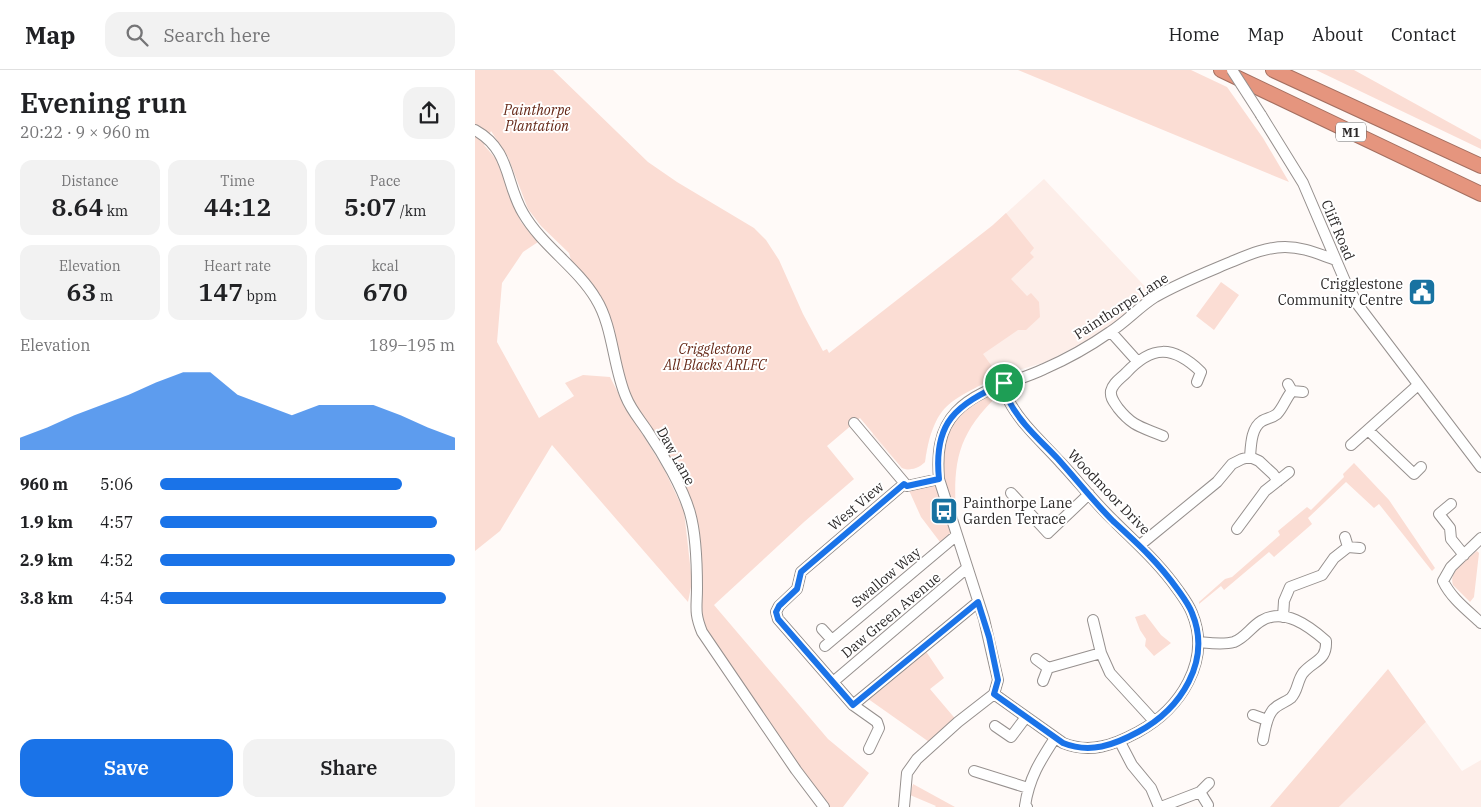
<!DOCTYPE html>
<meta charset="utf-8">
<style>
:root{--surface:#fff;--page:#f2f2f2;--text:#202124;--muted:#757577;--line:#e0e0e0;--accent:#1a73e8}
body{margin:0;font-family:"IBM Plex Serif",serif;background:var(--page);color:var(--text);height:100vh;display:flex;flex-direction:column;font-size:19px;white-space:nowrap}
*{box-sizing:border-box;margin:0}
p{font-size:16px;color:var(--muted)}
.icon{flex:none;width:28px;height:28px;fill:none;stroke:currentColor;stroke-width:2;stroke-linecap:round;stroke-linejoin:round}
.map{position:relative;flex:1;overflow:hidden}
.side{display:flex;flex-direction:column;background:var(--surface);width:475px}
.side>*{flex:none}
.pin{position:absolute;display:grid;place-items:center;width:42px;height:42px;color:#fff;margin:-21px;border:2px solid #fff;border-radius:50%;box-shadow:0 1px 5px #0007}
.round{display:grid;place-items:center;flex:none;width:52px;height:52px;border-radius:15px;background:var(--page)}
.head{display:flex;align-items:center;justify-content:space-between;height:85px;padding:0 20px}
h1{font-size:28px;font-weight:600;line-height:38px}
.figures{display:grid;grid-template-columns:repeat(3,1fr);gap:8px;height:85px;padding:5px 20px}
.figures div{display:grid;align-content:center;border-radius:12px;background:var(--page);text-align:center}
.figures b{font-size:25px;font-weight:600}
.figures small{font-size:14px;font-weight:400}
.figures p{font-size:14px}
.chart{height:140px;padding:10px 20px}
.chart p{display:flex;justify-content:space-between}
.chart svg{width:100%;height:90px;margin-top:5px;fill:var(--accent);opacity:.7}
.action{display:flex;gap:10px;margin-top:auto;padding:10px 20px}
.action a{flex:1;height:58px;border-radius:15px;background:var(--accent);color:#fff;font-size:20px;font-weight:600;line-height:58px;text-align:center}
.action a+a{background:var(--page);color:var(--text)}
ul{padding:0 20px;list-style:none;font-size:16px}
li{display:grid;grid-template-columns:80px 60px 1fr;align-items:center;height:38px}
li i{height:12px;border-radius:6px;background:var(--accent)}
header{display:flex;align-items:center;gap:30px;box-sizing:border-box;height:70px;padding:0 25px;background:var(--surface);border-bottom:1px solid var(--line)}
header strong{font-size:24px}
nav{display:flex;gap:28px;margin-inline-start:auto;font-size:18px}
.search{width:350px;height:45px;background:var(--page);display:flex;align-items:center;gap:12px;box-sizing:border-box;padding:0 18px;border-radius:15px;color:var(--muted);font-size:19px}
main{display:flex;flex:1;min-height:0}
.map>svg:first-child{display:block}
.built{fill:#fdeee9}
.green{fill:#fbddd4}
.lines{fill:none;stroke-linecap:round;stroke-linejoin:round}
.minor-casing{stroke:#96908e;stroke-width:12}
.highway-casing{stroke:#a46f60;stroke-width:16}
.minor{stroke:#fff;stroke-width:10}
.highway{stroke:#e5957e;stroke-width:14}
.minor-bridge-casing{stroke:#96908e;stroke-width:12;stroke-linecap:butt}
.minor-bridge{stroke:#fff;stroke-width:10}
.route-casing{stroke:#fff;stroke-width:10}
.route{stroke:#1a73e8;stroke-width:6}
.labels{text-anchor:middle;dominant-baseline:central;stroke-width:4;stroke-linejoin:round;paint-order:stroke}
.shield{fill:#fff;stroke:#6b6868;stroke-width:1}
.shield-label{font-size:12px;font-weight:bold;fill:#2b2828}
.park-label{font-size:14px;font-style:italic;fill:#652817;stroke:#fff}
.street-label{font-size:14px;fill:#2b2828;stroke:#fff}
.poi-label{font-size:14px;fill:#2b2828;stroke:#fff;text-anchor:end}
</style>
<header>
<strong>Map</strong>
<div class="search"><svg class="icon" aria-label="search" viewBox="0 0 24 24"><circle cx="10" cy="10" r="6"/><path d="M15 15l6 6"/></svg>Search here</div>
<nav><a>Home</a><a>Map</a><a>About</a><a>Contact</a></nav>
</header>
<main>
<section class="side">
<div class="head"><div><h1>Evening run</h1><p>20:22 · 9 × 960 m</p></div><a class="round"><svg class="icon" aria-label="share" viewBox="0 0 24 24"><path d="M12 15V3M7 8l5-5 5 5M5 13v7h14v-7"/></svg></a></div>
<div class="figures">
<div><p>Distance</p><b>8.64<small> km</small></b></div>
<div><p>Time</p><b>44:12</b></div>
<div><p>Pace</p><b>5:07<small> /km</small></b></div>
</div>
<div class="figures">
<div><p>Elevation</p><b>63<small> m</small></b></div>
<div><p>Heart rate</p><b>147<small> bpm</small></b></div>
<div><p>kcal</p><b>670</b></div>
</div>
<div class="chart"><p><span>Elevation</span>189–195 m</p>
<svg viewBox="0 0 160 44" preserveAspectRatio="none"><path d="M0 44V38L10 33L20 27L30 22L40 17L50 11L60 6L70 6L80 17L90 22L100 27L110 22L120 22L130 22L140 27L150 33L160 38V44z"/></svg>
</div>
<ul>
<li><b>960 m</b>5:06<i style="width:82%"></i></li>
<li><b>1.9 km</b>4:57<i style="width:94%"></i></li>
<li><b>2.9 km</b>4:52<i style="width:100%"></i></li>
<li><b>3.8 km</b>4:54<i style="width:97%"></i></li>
</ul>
<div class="action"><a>Save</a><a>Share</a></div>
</section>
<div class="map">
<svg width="1006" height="737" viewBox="0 0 1006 737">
<rect width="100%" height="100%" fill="#fffaf8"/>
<!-- built -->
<path class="built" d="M569,109L678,225L620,266L571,292L523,306L482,327L471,335L465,342L454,368L450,392L441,398L432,400L427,398L397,365L518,155Z
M951,652L987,701L1006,690V737H864Z"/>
<!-- green -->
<path class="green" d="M0,0H78L173,92L202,112L279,158L291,170L304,190L328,244L348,281L352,279L354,283L518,155L531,143L559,178L555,183L559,187L536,209L552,226L556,223L564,232L565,247L551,260H543L508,284L524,306C475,331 459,333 450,392C444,398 436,401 427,398L385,348L352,376L379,409L329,452L239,535L353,669L394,703L368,737H353L227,562L215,443L159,342L130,250L100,204L94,183L66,156L53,139L33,87L16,61L9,75L21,89L46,152L63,172L48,182L27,213L22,272L64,348L99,326L90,313L108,305L135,307L150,336L189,399L209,441L217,512L213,532L77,375L25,461L0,481Z
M543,0H716L752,17L788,68L814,112Z
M841,0H879L1006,70V79Z
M746,212L764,225L739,260L721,246Z
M531,318C476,367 478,396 482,465L468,476L446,447L432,416L464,409L465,369L490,334Z
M879,393L914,430L960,498L957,501L904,434L899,438L871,412L833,448L837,454L799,487L794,482L749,520L746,516L724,534V532L750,509L757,507L805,465L803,461L832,437L836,440L869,407L868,404Z
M1002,481L1004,483L999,527L995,532L978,515C973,501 993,489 1002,481Z
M670,544L686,565L696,573L679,586L670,576L671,569L665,560L660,547Z
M448,577L469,608L455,619L483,652L457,674L389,626Z
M913,599L951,652L864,737H795Z
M438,714L480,737H460L461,736L435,725Z"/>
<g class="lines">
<!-- minor casing -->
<g class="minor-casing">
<path id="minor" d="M786,45L828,113L870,211L883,235L1006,397
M0,60C36,80 30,113 48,143C67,176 102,197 121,229C138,256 138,297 151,327C156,340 166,351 173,362C188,384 208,418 215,443C221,464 222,496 222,518C222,538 219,542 227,562L321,700L349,737
M636,262L662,291
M813,314L817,321L828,322
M379,353L432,416L464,409
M893,360L939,404L946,397
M688,366C667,357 658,357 643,338C639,332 635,328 636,321C638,313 645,309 651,303C677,275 698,275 726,302L722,312
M876,375L943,315
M775,387C776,375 776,358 787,351C792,348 797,348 802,344C808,338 811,328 817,321
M536,423L573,463L614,424
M976,434L964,444L975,458L976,469L989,485
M762,459L790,421L814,402
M870,467L873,477L885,478
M1006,468L976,497L968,511C976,528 992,540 1006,553
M665,475L742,412L757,394L767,389L775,387L784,391L798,404L803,411
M808,547L809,531L815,517L847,505L859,488L873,477
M618,550L626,583L635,603L679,651
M347,559L357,570
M724,572C735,573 748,575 759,572C770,568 776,557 786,551C809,537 834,556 851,571C852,591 839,590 828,603C822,611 823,621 816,628C810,633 802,634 797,641C791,649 790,660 788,670
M350,576L482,465
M561,589L573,598L568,611
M573,598L626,583
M358,612L492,498
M519,624L588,673C615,684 639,675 663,662C705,639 737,591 717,543C714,535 708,527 703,520C684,493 662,474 639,451C620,433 603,411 585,392C568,373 546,354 534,331C531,326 531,319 529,313
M378,635L503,532
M778,645L792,650
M520,656L536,667L551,647
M645,672L657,695L676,718L684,737
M394,679L404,658L402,652L378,635L303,549L301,542L304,536L322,519L326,502L429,414
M499,701L553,718
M725,722L733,735
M429,737L432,703L442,689L483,652L519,624L523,610L509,549L464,409C462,384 464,360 481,342C505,317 540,313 569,299C592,289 615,276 635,262C651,252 664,237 680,227C704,213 730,203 756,192C773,185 791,177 810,177C829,177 843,184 861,190
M552,737L550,736C554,708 565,691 580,668
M686,737L725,722L734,713"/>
</g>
<!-- highway casing -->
<g class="highway-casing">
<path id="highway" d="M746,0L1006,124
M798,0L1006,96"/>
</g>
<!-- minor -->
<use href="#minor" class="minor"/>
<!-- highway -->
<use href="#highway" class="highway"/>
<!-- minor-bridge casing -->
<g class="minor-bridge-casing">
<path id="minor-bridge" d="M757,0L786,45"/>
</g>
<!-- minor-bridge -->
<use href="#minor-bridge" class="minor-bridge"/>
</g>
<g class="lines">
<!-- route casing -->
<g class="route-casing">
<path id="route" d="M529,313C531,319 531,326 534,331C545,353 566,371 583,389C601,409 619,432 638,451C663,474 683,492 703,520C708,527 714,535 717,543C737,591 706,639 663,662C639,675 615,684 588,673L519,624L523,610L514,567L503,532L378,635L303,549L301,542L304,536L322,519L326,502L429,414L432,416L464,409C458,352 481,335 529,313Z"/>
</g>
<!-- route -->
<use href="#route" class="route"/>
</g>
<!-- icons -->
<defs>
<g id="civic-square" transform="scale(1.4375)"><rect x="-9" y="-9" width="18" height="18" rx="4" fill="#1872a1" stroke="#fff"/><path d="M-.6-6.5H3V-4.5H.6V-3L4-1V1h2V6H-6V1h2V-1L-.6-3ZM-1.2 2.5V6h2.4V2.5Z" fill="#fff"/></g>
<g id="bus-square" transform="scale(1.4375)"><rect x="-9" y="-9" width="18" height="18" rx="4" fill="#1872a1" stroke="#fff"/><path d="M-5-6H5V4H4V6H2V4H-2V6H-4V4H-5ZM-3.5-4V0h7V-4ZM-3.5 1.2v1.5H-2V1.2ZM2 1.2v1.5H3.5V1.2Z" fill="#fff"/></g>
</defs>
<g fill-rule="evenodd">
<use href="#civic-square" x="947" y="222"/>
<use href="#bus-square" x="469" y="441"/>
</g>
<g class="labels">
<!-- shield labels -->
<rect class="shield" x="861" y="52.5" width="30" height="19" rx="4"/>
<g class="shield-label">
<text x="876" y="62">M1</text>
</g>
<!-- park labels -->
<g class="park-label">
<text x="62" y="40">Painthorpe<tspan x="62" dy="16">Plantation</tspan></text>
<text x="240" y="279">Crigglestone<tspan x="240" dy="16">All Blacks ARLFC</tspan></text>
</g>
<!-- street labels -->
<g class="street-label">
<text transform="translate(863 160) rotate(67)">Cliff Road</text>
<text transform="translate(646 236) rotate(-33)">Painthorpe Lane</text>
<text transform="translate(201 386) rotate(61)">Daw Lane</text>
<text transform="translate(634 422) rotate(46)">Woodmoor Drive</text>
<text transform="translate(381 436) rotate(-40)">West View</text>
<text transform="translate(411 507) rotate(-40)">Swallow Way</text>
<text transform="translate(416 545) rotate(-40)">Daw Green Avenue</text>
</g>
<!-- poi labels -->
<g class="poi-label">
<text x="928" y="214">Crigglestone<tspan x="928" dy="16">Community Centre</tspan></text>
<text x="488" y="433" text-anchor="start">Painthorpe Lane<tspan x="488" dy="16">Garden Terrace</tspan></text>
</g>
</g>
</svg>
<div class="pin" style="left:529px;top:313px;background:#1e9e55"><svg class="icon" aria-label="arrive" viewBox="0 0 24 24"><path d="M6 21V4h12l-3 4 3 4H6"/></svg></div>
</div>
</main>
